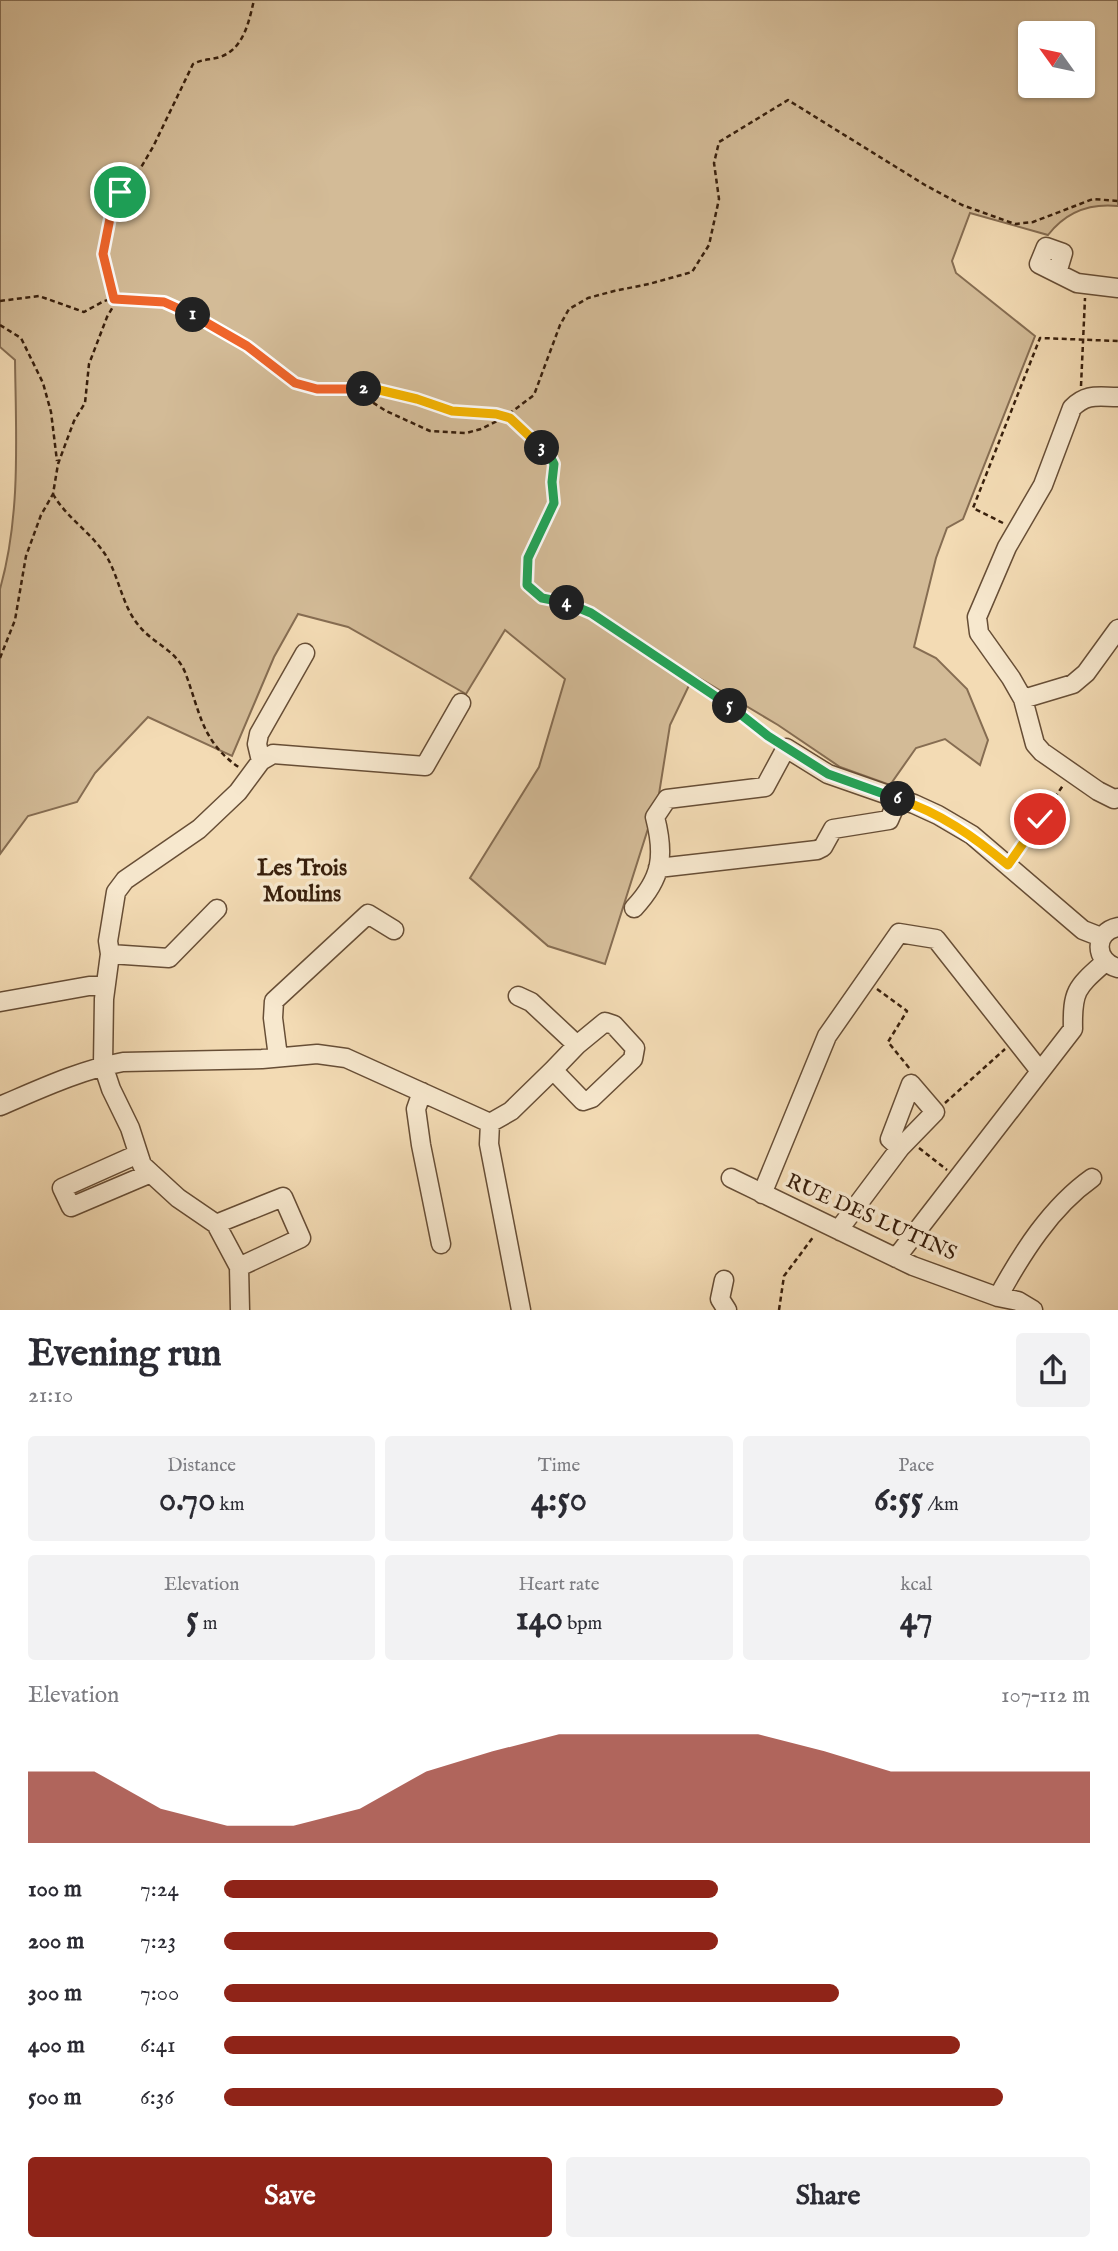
<!DOCTYPE html>
<meta charset="utf-8">
<style>
:root{--surface:#fff;--page:#f2f2f3;--text:#2b2b33;--muted:#7c7c81;--accent:#8f2418}
body{margin:0;font-family:"IM FELL English",serif;background:var(--page);color:var(--text);height:100vh;display:flex;flex-direction:column;font-size:26px;white-space:nowrap}
*{box-sizing:border-box;margin:0}
p{font-size:23px;color:var(--muted)}
.icon{flex:none;width:38px;height:38px;fill:none;stroke:currentColor;stroke-width:2;stroke-linecap:round;stroke-linejoin:round}
.map{position:relative;height:1310px;overflow:hidden}
.drawer{display:flex;flex-direction:column;background:var(--surface);flex:1}
.drawer>*{flex:none}
.needle{width:46px;rotate:303deg}
.tools{position:absolute;left:1018px;top:21px;display:grid;gap:14px}
.tools a{display:grid;place-items:center;width:77px;height:77px;border-radius:7px;background:var(--surface);box-shadow:0 2px 5px #0004;font-size:35px}
.pin{position:absolute;display:grid;place-items:center;width:60px;height:60px;color:#fff;margin:-30px;border:4px solid #fff;border-radius:50%;box-shadow:0 2px 7px #0007}
.km{position:absolute;width:35px;height:35px;margin:-18px;border-radius:50%;background:#222;color:#fff;font-size:19px;line-height:35px;text-align:center}
.round{display:grid;place-items:center;flex:none;width:74px;height:74px;border-radius:7px;background:var(--page)}
.head{display:flex;align-items:center;justify-content:space-between;height:119px;padding:0 28px}
h1{font-size:38px;font-weight:700;line-height:52px}
.metrics{display:grid;grid-template-columns:repeat(3,1fr);gap:10px;height:119px;padding:7px 28px}
.metrics div{display:grid;align-content:center;border-radius:7px;background:var(--page);text-align:center}
.metrics b{font-size:35px;font-weight:700}
.metrics small{font-size:19px;font-weight:400}
.metrics p{font-size:19px}
.chart{height:196px;padding:14px 28px}
.chart p{display:flex;justify-content:space-between}
.chart svg{width:100%;height:126px;margin-top:7px;fill:var(--accent);opacity:.7}
.cta{display:flex;gap:14px;margin-top:auto;padding:14px 28px}
.cta a{flex:1;height:80px;border-radius:7px;background:var(--accent);color:#fff;font-size:28px;font-weight:700;line-height:80px;text-align:center}
.cta a+a{background:var(--page);color:var(--text)}
ul{padding:0 28px;list-style:none;font-size:23px}
li{display:grid;grid-template-columns:112px 84px 1fr;align-items:center;height:52px}
li i{height:18px;border-radius:9px;background:var(--accent)}
.map>svg:first-child{display:block}
.green{fill:#d3bb97;stroke:#866d52;stroke-width:2;fill-rule:evenodd}
.lines{fill:none;stroke-linecap:round;stroke-linejoin:round}
.minor-casing{stroke:#674e36;stroke-width:21}
.path{stroke:#381f0c;stroke-width:2.5;stroke-dasharray:5 3.5;stroke-linecap:butt}
.minor{stroke:#f7e8ce;stroke-width:18}
.split-1-casing{stroke:#fff;stroke-width:14}
.split-2-casing{stroke:#fff;stroke-width:14}
.split-3-casing{stroke:#fff;stroke-width:14}
.split-4-casing{stroke:#fff;stroke-width:14}
.split-5-casing{stroke:#fff;stroke-width:14}
.split-6-casing{stroke:#fff;stroke-width:14}
.split-7-casing{stroke:#fff;stroke-width:14}
.split-1{stroke:#f0652b;stroke-width:9}
.split-2{stroke:#f0652b;stroke-width:9}
.split-3{stroke:#f5b400;stroke-width:9}
.split-4{stroke:#22a559;stroke-width:9}
.split-5{stroke:#22a559;stroke-width:9}
.split-6{stroke:#22a559;stroke-width:9}
.split-7{stroke:#f5b400;stroke-width:9}
.labels{text-anchor:middle;dominant-baseline:central;stroke-width:7;stroke-linejoin:round;paint-order:stroke}
.street-label{font-size:21px;fill:#381f0c;stroke:#f7e8ce}
.neighbourhood-label{font-size:23px;font-weight:bold;fill:#381f0c;stroke:#f7e8ce}
</style>
<div class="map">
<svg width="1118" height="1310" viewBox="0 0 1118 1310">
<rect width="100%" height="100%" fill="#f3dbb4"/>
<filter id="stains"><feTurbulence type="fractalNoise" baseFrequency=".00286" numOctaves="4"/><feColorMatrix values="0 0 0 0 .2 0 0 0 0 .09 0 0 0 0 .02 0 0 0 .5 -.17"/></filter>
<radialGradient id="worn" r=".72"><stop offset=".6" stop-color="#630" stop-opacity="0"/><stop offset="1" stop-color="#630" stop-opacity=".3"/></radialGradient>
<!-- green -->
<path class="green" d="M0,0H1118V206C1089,203 1065,213 1048,235L970,213L952,261L956,273L1035,336L963,519L947,528L936,558L914,647L936,658L967,689L988,740L980,765L945,739L916,748L890,785L840,767L778,725L694,675L670,725L659,794L605,964L548,946L470,878L539,767L565,679L505,630L466,694L348,627L298,614L274,657L232,756L148,717L95,773L77,802L28,816L0,854V589C21,515 16,436 15,360L0,347ZM1031,33H1083V86H1031Z"/>
<g class="lines">
<!-- minor casing -->
<g class="minor-casing">
<path id="minor" d="M1057,273L1063,253L1046,247L1039,264L1077,283L1118,288
M1118,397C1098,397 1087,393 1072,408L1043,485L1007,547L977,617L979,633L1011,678L1023,699L1073,684L1086,673L1118,629
M1023,699L1035,744L1042,752L1098,791L1114,799L1118,798
M261,761L257,744L259,734L305,653
M658,868L817,850L823,847L833,829L889,820L898,799
M634,908C662,878 665,856 655,817L667,799L765,787L786,748L828,774L914,804L938,815L972,835L1083,930L1101,937
M1118,927C1093,932 1094,962 1118,968
M110,954L169,958L217,909
M518,996L531,1002L577,1045
M0,1002L89,986H105
M605,1022L614,1025L635,1048L633,1059L592,1098L583,1101L553,1070L577,1045Z
M278,1057L273,1018L274,1001L368,914L394,930
M422,1092L416,1109L421,1145L441,1244
M0,1106C40,1089 80,1070 123,1062L262,1059L317,1054L346,1058L490,1123
M490,1123L489,1144L521,1310
M490,1123L511,1111L553,1070
M138,1154L62,1188L71,1207L151,1173
M731,1178L913,1266L998,1297L1018,1301L1033,1310
M762,1194L827,1036L899,933L936,939L1040,1071
M216,1224L283,1197L301,1238L239,1267
M840,1231L843,1224L900,1148L935,1112L911,1084L890,1139L900,1148
M896,1258L1073,1029C1072,990 1077,987 1105,962
M724,1280L720,1299L727,1310
M998,1297C1022,1253 1051,1207 1092,1178
M240,1310L239,1267L216,1224L178,1198L142,1165L130,1128L111,1089L103,1065L104,999L110,954L108,941L111,923L116,892L125,880L199,829L238,792L261,761L273,754L425,766L461,703"/>
</g>
<!-- path -->
<path class="path" d="M114,299L103,254L111,213L120,192L140,169L153,147L193,64C202,59 210,60 220,57C244,49 249,21 254,0
M0,301L39,296L84,312L104,301L112,299L151,300L172,304L247,346L295,383L317,389H352L386,411L430,431L466,433L481,429L505,417L510,418L550,456L554,464L552,482L554,503L528,557L527,585L542,598L568,604L591,613L624,637L715,694L775,741
M0,325L21,338L43,383L51,412L57,461
M1081,386L1085,298
M352,389H375L417,399L452,411L496,414L505,417L534,395L560,325L569,309L588,298L614,291L649,284L692,272L709,245L719,199L714,163L719,142L788,100L925,185L962,205L1015,224L1033,222L1093,199L1118,201
M53,494C67,519 94,534 108,559C120,581 123,608 140,627C154,644 176,650 185,672C200,711 201,742 240,768
M1003,523L973,508L1040,338L1118,341
M0,658L15,620L26,556L41,515L53,494L58,464L74,421L85,403L89,364L107,317L117,300
M1016,854L1064,784
M877,989L907,1011L888,1042L910,1069
M945,1103L1005,1049
M919,1148L947,1170
M779,1310L784,1276L814,1236"/>
<!-- minor -->
<use href="#minor" class="minor"/>
</g>
<g class="lines">
<!-- split-1 casing -->
<g class="split-1-casing">
<path id="split-1" d="M120,192L111,213L103,254L114,299L164,302L193,315"/>
</g>
<!-- split-2 casing -->
<g class="split-2-casing">
<path id="split-2" d="M193,315L247,346L295,383L317,389H364"/>
</g>
<!-- split-3 casing -->
<g class="split-3-casing">
<path id="split-3" d="M364,389H375L417,399L452,411L496,414L510,418L542,448"/>
</g>
<!-- split-4 casing -->
<g class="split-4-casing">
<path id="split-4" d="M542,448L550,456L554,464L552,482L554,503L528,558L527,585L542,598L567,603"/>
</g>
<!-- split-5 casing -->
<g class="split-5-casing">
<path id="split-5" d="M567,603L591,613L730,706"/>
</g>
<!-- split-6 casing -->
<g class="split-6-casing">
<path id="split-6" d="M730,706L768,736L828,774L898,799"/>
</g>
<!-- split-7 casing -->
<g class="split-7-casing">
<path id="split-7" d="M898,799C941,813 974,837 1008,865L1040,819"/>
</g>
<!-- split-1 -->
<use href="#split-1" class="split-1"/>
<!-- split-2 -->
<use href="#split-2" class="split-2"/>
<!-- split-3 -->
<use href="#split-3" class="split-3"/>
<!-- split-4 -->
<use href="#split-4" class="split-4"/>
<!-- split-5 -->
<use href="#split-5" class="split-5"/>
<!-- split-6 -->
<use href="#split-6" class="split-6"/>
<!-- split-7 -->
<use href="#split-7" class="split-7"/>
</g>
<g class="labels">
<!-- street labels -->
<g class="street-label">
<text transform="translate(871 1218) rotate(24)">RUE DES LUTINS</text>
</g>
<!-- neighbourhood labels -->
<g class="neighbourhood-label">
<text x="302" y="868">Les Trois<tspan x="302" dy="26">Moulins</tspan></text>
</g>
</g>
<rect width="100%" height="100%" filter="url(#stains)"/>
<rect width="100%" height="100%" fill="url(#worn)"/>
</svg>
<div class="tools">
<a><svg class="needle" viewBox="-14 -14 28 28"><path d="M0-13l5 13h-10z" fill="#e53935"/><path d="M0 13l5-13h-10z" fill="#7c7c81"/></svg></a>
</div>
<div class="pin" style="left:120px;top:192px;background:#1e9e55"><svg class="icon" aria-label="arrive" viewBox="0 0 24 24"><path d="M6 21V4h12l-3 4 3 4H6"/></svg></div>
<div class="pin" style="left:1040px;top:819px;background:#d93025"><svg class="icon" aria-label="check" viewBox="0 0 24 24"><path d="M5 12l5 5 9-10"/></svg></div>
<b class="km" style="left:193px;top:315px">1</b>
<b class="km" style="left:364px;top:389px">2</b>
<b class="km" style="left:542px;top:448px">3</b>
<b class="km" style="left:567px;top:603px">4</b>
<b class="km" style="left:730px;top:706px">5</b>
<b class="km" style="left:898px;top:799px">6</b>
</div>
<section class="drawer">
<div class="head"><div><h1>Evening run</h1><p>21:10</p></div><a class="round"><svg class="icon" aria-label="share" viewBox="0 0 24 24"><path d="M12 15V3M7 8l5-5 5 5M5 13v7h14v-7"/></svg></a></div>
<div class="metrics">
<div><p>Distance</p><b>0.70<small> km</small></b></div>
<div><p>Time</p><b>4:50</b></div>
<div><p>Pace</p><b>6:55<small> /km</small></b></div>
</div>
<div class="metrics">
<div><p>Elevation</p><b>5<small> m</small></b></div>
<div><p>Heart rate</p><b>140<small> bpm</small></b></div>
<div><p>kcal</p><b>47</b></div>
</div>
<div class="chart"><p><span>Elevation</span>107–112 m</p>
<svg viewBox="0 0 160 44" preserveAspectRatio="none"><path d="M0 44V19L10 19L20 32L30 38L40 38L50 32L60 19L70 12L80 6L90 6L100 6L110 6L120 12L130 19L140 19L150 19L160 19V44z"/></svg>
</div>
<ul>
<li><b>100 m</b>7:24<i style="width:57%"></i></li>
<li><b>200 m</b>7:23<i style="width:57%"></i></li>
<li><b>300 m</b>7:00<i style="width:71%"></i></li>
<li><b>400 m</b>6:41<i style="width:85%"></i></li>
<li><b>500 m</b>6:36<i style="width:90%"></i></li>
</ul>
<div class="cta"><a>Save</a><a>Share</a></div>
</section>
